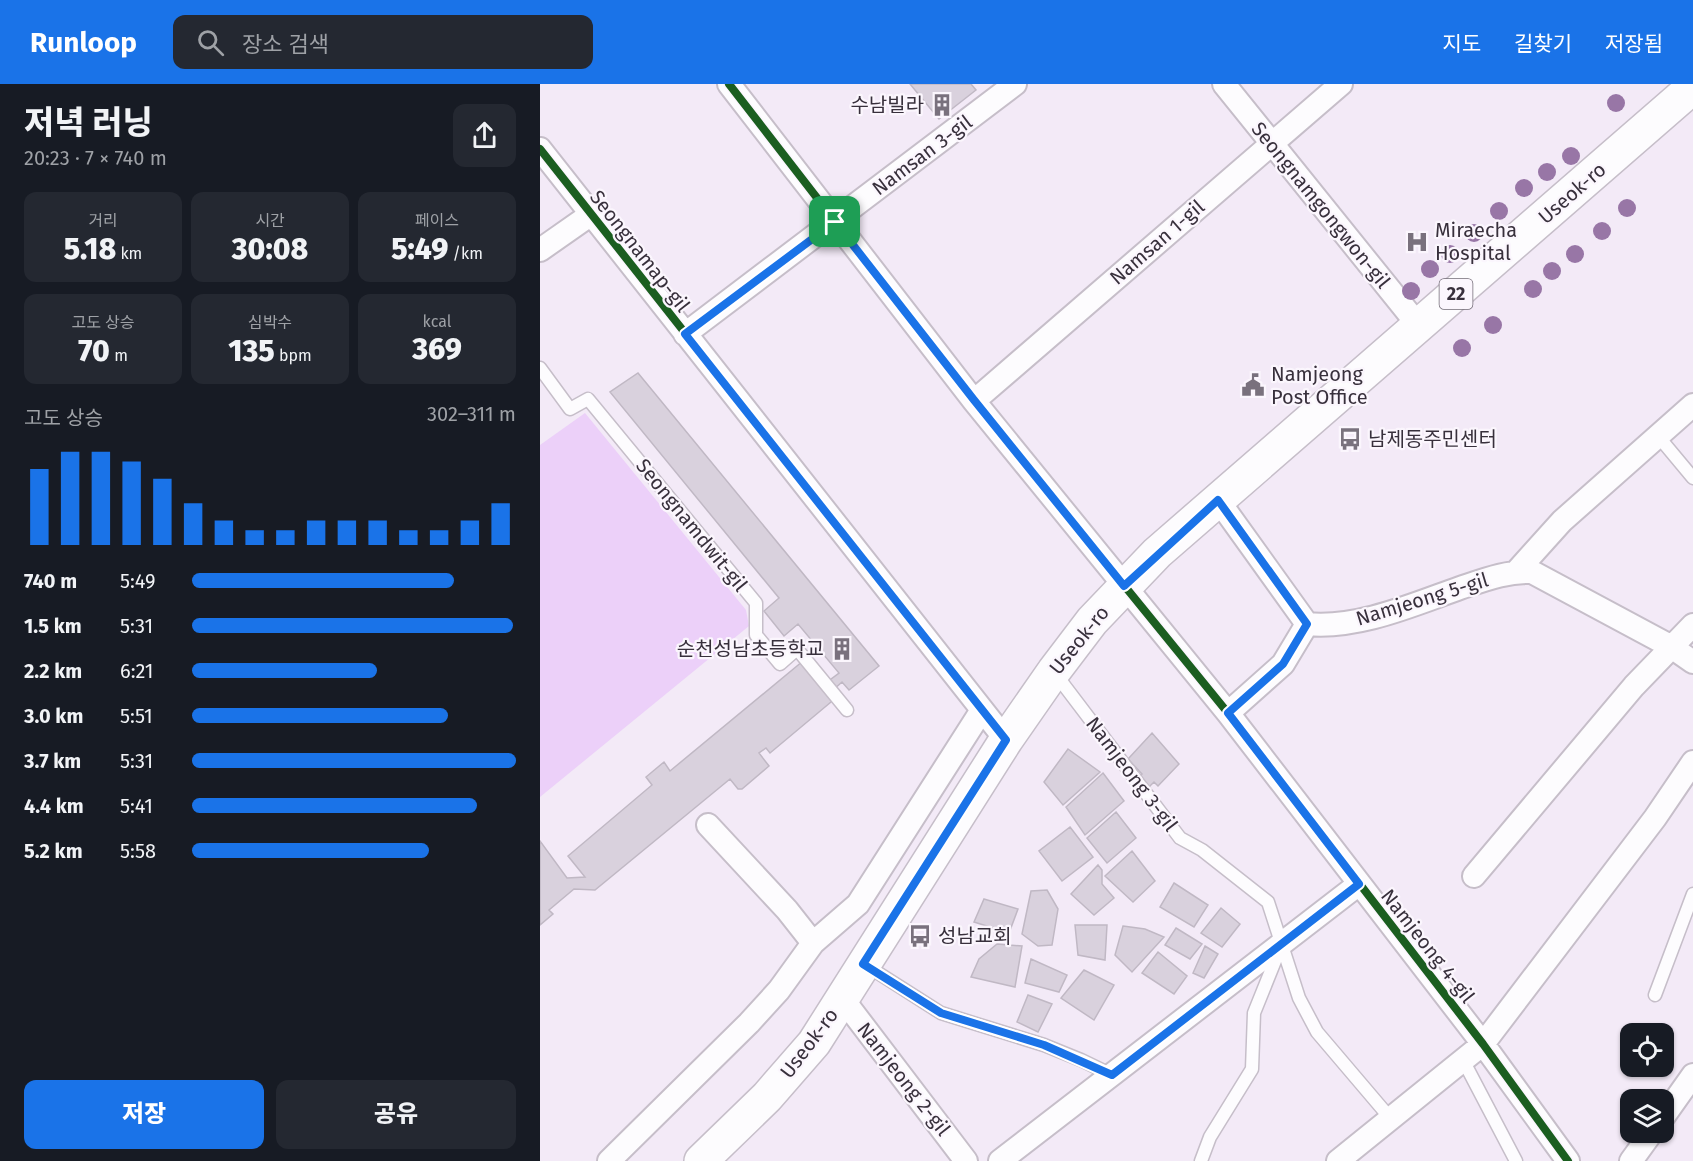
<!DOCTYPE html>
<html lang="ko">
<meta charset="utf-8">
<style>
:root{--surface:#171b24;--page:#242831;--text:#f1f3f6;--muted:#9ea1a6;--accent:#1a73e8}
body{margin:0;font-family:"Fira Sans","Noto Sans KR",sans-serif;background:var(--page);color:var(--text);height:100vh;display:flex;flex-direction:column;font-size:22px;white-space:nowrap}
*{box-sizing:border-box;margin:0}
p{font-size:20px;color:var(--muted)}
.icon{flex:none;width:33px;height:33px;fill:none;stroke:currentColor;stroke-width:2;stroke-linecap:round;stroke-linejoin:round}
.map{position:relative;flex:1;overflow:hidden}
.panel{display:flex;flex-direction:column;background:var(--surface);width:540px}
.panel>*{flex:none}
.buttons{position:absolute;left:1080px;top:939px;display:grid;gap:12px}
.buttons a{display:grid;place-items:center;width:54px;height:54px;border-radius:12px;background:var(--surface);box-shadow:0 2px 4px #0004;font-size:30px}
.pin{position:absolute;display:grid;place-items:center;width:51px;height:51px;color:#fff;margin:-26px;border-radius:12px;box-shadow:0 3px 9px #0006}
.round{display:grid;place-items:center;flex:none;width:63px;height:63px;border-radius:12px;background:var(--page)}
.headline{display:flex;align-items:center;justify-content:space-between;height:102px;padding:0 24px}
h1{font-size:33px;font-weight:800;line-height:45px}
.metrics{display:grid;grid-template-columns:repeat(3,1fr);gap:9px;height:102px;padding:6px 24px}
.metrics div{display:grid;align-content:center;border-radius:12px;background:var(--page);text-align:center}
.metrics b{font-size:30px;font-weight:800}
.metrics small{font-size:16px;font-weight:400}
.metrics p{font-size:16px}
.chart{height:168px;padding:12px 24px}
.chart p{display:flex;justify-content:space-between}
.chart svg{width:100%;height:108px;margin-top:6px;stroke:var(--accent);stroke-width:6}
.cta{display:flex;gap:12px;margin-top:auto;padding:12px 24px}
.cta a{flex:1;height:69px;border-radius:12px;background:var(--accent);color:#fff;font-size:24px;font-weight:800;line-height:69px;text-align:center}
.cta a+a{background:var(--page);color:var(--text)}
ul{padding:0 24px;list-style:none;font-size:20px}
li{display:grid;grid-template-columns:96px 72px 1fr;align-items:center;height:45px}
li i{height:15px;border-radius:8px;background:var(--accent)}
header{display:flex;align-items:center;gap:36px;box-sizing:border-box;height:84px;padding:0 30px;background:var(--accent);color:#fff}
header strong{font-size:28px}
nav{display:flex;gap:33px;margin-inline-start:auto;font-size:21px}
.search{width:420px;height:54px;background:var(--page);display:flex;align-items:center;gap:15px;box-sizing:border-box;padding:0 21px;border-radius:12px;color:var(--muted);font-size:22px}
main{display:flex;flex:1;min-height:0}
.map>svg:first-child{display:block}
.green{fill:#ecd0f9}
.building{fill:#d9d1dd;stroke:#c0b8c4;stroke-width:1.5}
.lines{fill:none;stroke-linecap:round;stroke-linejoin:round}
.service-casing{stroke:#c6bec9;stroke-width:15}
.minor-casing{stroke:#c6bec9;stroke-width:26}
.primary-casing{stroke:#c6bec9;stroke-width:36}
.service{stroke:#fdfcfe;stroke-width:12}
.minor{stroke:#fdfcfe;stroke-width:22}
.primary{stroke:#fdfcfe;stroke-width:33}
.cycleway-casing{stroke:#fbf6fd;stroke-width:11}
.cycleway{stroke:#1b5e20;stroke-width:8}
.tree{fill:#9876a6}
.route-casing{stroke:#fff;stroke-width:12}
.route{stroke:#1a73e8;stroke-width:8}
.labels{text-anchor:middle;dominant-baseline:central;stroke-width:4.5;stroke-linejoin:round;paint-order:stroke}
.shield{fill:#fbf6fd;stroke:#726b76;stroke-width:1.5}
.shield-label{font-size:18px;font-weight:bold;fill:#38303c}
.poi-label{font-size:20px;fill:#38303c;stroke:#fbf6fd;text-anchor:start}
.street-label{font-size:20px;fill:#38303c;stroke:#fbf6fd}
</style>
<header>
<strong>Runloop</strong>
<div class="search"><svg class="icon" aria-label="search" viewBox="0 0 24 24"><circle cx="10" cy="10" r="6"/><path d="M15 15l6 6"/></svg>장소 검색</div>
<nav><a>지도</a><a>길찾기</a><a>저장됨</a></nav>
</header>
<main>
<section class="panel">
<div class="headline"><div><h1>저녁 러닝</h1><p>20:23 · 7 × 740 m</p></div><a class="round"><svg class="icon" aria-label="share" viewBox="0 0 24 24"><path d="M12 15V3M7 8l5-5 5 5M5 13v7h14v-7"/></svg></a></div>
<div class="metrics">
<div><p>거리</p><b>5.18<small> km</small></b></div>
<div><p>시간</p><b>30:08</b></div>
<div><p>페이스</p><b>5:49<small> /km</small></b></div>
</div>
<div class="metrics">
<div><p>고도 상승</p><b>70<small> m</small></b></div>
<div><p>심박수</p><b>135<small> bpm</small></b></div>
<div><p>kcal</p><b>369</b></div>
</div>
<div class="chart"><p><span>고도 상승</span>302–311 m</p>
<svg viewBox="0 0 160 44" preserveAspectRatio="none"><path d="M5 44V13M15 44V6M25 44V6M35 44V10M45 44V17M55 44V27M65 44V34M75 44V38M85 44V38M95 44V34M105 44V34M115 44V34M125 44V38M135 44V38M145 44V34M155 44V27"/></svg>
</div>
<ul>
<li><b>740 m</b>5:49<i style="width:81%"></i></li>
<li><b>1.5 km</b>5:31<i style="width:99%"></i></li>
<li><b>2.2 km</b>6:21<i style="width:57%"></i></li>
<li><b>3.0 km</b>5:51<i style="width:79%"></i></li>
<li><b>3.7 km</b>5:31<i style="width:100%"></i></li>
<li><b>4.4 km</b>5:41<i style="width:88%"></i></li>
<li><b>5.2 km</b>5:58<i style="width:73%"></i></li>
</ul>
<div class="cta"><a>저장</a><a>공유</a></div>
</section>
<div class="map">
<svg width="1153" height="1077" viewBox="0 0 1153 1077">
<rect width="100%" height="100%" fill="#f3eaf7"/>
<!-- green -->
<path class="green" d="M45,329L206,526L209,542L0,713V361Z"/>
<!-- building -->
<path class="building" d="M370,0H431L436,6L399,35Z
M98,289L339,582L309,606L302,598L292,607L297,613L230,669L226,664L219,669L229,682L202,705H198L190,695L55,806L34,805L9,826L13,830L0,841V757L27,794L45,793L28,772L112,701L106,693L124,678L130,687L263,577L283,601L299,589L258,540L244,552L224,527L239,514L70,308Z
M612,649L639,680L618,702L614,698L608,704L599,693L602,690L588,675Z
M528,665L560,688L523,721L504,698Z
M563,689L584,717L545,751L526,723Z
M576,728L596,754L567,779L547,754Z
M530,743L553,773L522,797L499,767Z
M592,767L615,797L593,818L565,792Z
M558,781L562,786V800L574,814L554,831L531,810Z
M634,799L668,821L654,843L620,823Z
M507,806L518,825L512,861L498,862L482,850L491,807Z
M444,815L478,825L469,849L434,838Z
M681,824L700,840L682,863L661,849Z
M535,841H567L565,876L538,871Z
M583,842L605,845L624,853L592,888L575,871Z
M636,844L662,860L650,875L625,861Z
M457,860L482,862L475,903L431,893L439,875Z
M665,862L678,870L664,894L653,889Z
M618,868L647,892L634,910L602,889Z
M491,875L527,891L519,908L485,899Z
M544,886L574,901L554,936L521,914Z
M488,911L512,920L498,948L477,938Z"/>
<g class="lines">
<!-- service casing -->
<g class="service-casing">
<path id="service" d="M0,284L30,325L48,315L216,519V551L240,580L257,565L307,626
M1118,352L1153,394
M514,588L640,754L662,766L728,818L759,914L777,948L851,1035
M324,880L401,929L504,961L541,976L572,991
M1115,911L1153,810
M923,976L976,1077
M661,1077L670,1053L712,985L714,929L739,867"/>
</g>
<!-- minor casing -->
<g class="minor-casing">
<path id="minor" d="M189,0L434,317L688,629L943,960L1028,1077
M684,0L879,242
M0,65L466,656
M0,166L50,131
M145,250L475,0
M434,317L801,0
M678,416L767,540C818,545 872,521 920,504C944,496 967,487 992,488L1130,562L1153,578
M977,487L1022,437L1153,321
M688,629L743,580L767,540
M168,741L247,826L273,859
M934,792L1094,602L1153,541
M302,914L426,1077
M1124,1032L1153,991
M69,1077L209,939L239,906L273,859L318,820L442,626
M460,1077L819,800
M798,1077L943,960L1115,734L1153,678
M1091,1077L1112,1048"/>
</g>
<!-- primary casing -->
<g class="primary-casing">
<path id="primary" d="M161,1077L227,1013L274,959L466,656L514,587L552,537L617,469L1153,3"/>
</g>
<!-- service -->
<use href="#service" class="service"/>
<!-- minor -->
<use href="#minor" class="minor"/>
<!-- primary -->
<use href="#primary" class="primary"/>
<!-- cycleway casing -->
<g class="cycleway-casing">
<path id="cycleway" d="M189,0L434,317L688,629L943,960L1028,1077
M0,65L466,656"/>
</g>
<!-- cycleway -->
<use href="#cycleway" class="cycleway"/>
</g>
<!-- trees -->
<g class="tree">
<circle cx="1076" cy="19" r="9"/>
<circle cx="1031" cy="72" r="9"/>
<circle cx="1007" cy="88" r="9"/>
<circle cx="984" cy="104" r="9"/>
<circle cx="1087" cy="124" r="9"/>
<circle cx="959" cy="127" r="9"/>
<circle cx="1062" cy="147" r="9"/>
<circle cx="934" cy="149" r="9"/>
<circle cx="910" cy="170" r="9"/>
<circle cx="1035" cy="170" r="9"/>
<circle cx="890" cy="185" r="9"/>
<circle cx="1012" cy="187" r="9"/>
<circle cx="993" cy="205" r="9"/>
<circle cx="871" cy="207" r="9"/>
<circle cx="953" cy="241" r="9"/>
<circle cx="922" cy="264" r="9"/>
</g>
<g class="lines">
<!-- route casing -->
<g class="route-casing">
<path id="route" d="M295,138L434,316L584,502L678,416L767,540L743,580L688,629L819,800L572,991L504,961L401,929L323,880L466,656L145,250Z"/>
</g>
<!-- route -->
<use href="#route" class="route"/>
</g>
<!-- icons -->
<defs>
<g id="building-bare" transform="scale(1.8)"><path d="M-4-6H4V6H1V3H-1V6H-4ZM-2.5-4.3h1.7v1.8h-1.7ZM.8-4.3h1.7v1.8H.8ZM-2.5-1h1.7V.8h-1.7ZM.8-1h1.7V.8H.8Z" fill="#79717d" stroke="#fbf6fd" stroke-width="2.5" paint-order="stroke"/></g>
<g id="hospital-bare" transform="scale(1.8)"><path d="M-5-5h3v3.5h4V-5h3V5h-3V1.5h-4V5h-3Z" fill="#79717d" stroke="#fbf6fd" stroke-width="2.5" paint-order="stroke"/></g>
<g id="civic-bare" transform="scale(1.8)"><path d="M-.6-6.5H3V-4.5H.6V-3L4-1V1h2V6H-6V1h2V-1L-.6-3ZM-1.2 2.5V6h2.4V2.5Z" fill="#79717d" stroke="#fbf6fd" stroke-width="2.5" paint-order="stroke"/></g>
<g id="bus-bare" transform="scale(1.8)"><path d="M-5-6H5V4H4V6H2V4H-2V6H-4V4H-5ZM-3.5-4V0h7V-4ZM-3.5 1.2v1.5H-2V1.2ZM2 1.2v1.5H3.5V1.2Z" fill="#79717d" stroke="#fbf6fd" stroke-width="2.5" paint-order="stroke"/></g>
</defs>
<g fill-rule="evenodd">
<use href="#building-bare" x="402" y="21"/>
<use href="#hospital-bare" x="877" y="158"/>
<use href="#civic-bare" x="713" y="301"/>
<use href="#bus-bare" x="810" y="355"/>
<use href="#building-bare" x="302" y="565"/>
<use href="#bus-bare" x="380" y="852"/>
</g>
<g class="labels">
<!-- shield labels -->
<rect class="shield" x="899.5" y="195" width="33" height="30" rx="4.5"/>
<g class="shield-label">
<text x="916" y="210">22</text>
</g>
<!-- poi labels -->
<g class="poi-label">
<text x="384" y="21" text-anchor="end">수남빌라</text>
<text x="895" y="146">Miraecha<tspan x="895" dy="23">Hospital</tspan></text>
<text x="731" y="290">Namjeong<tspan x="731" dy="23">Post Office</tspan></text>
<text x="828" y="355">남제동주민센터</text>
<text x="284" y="565" text-anchor="end">순천성남초등학교</text>
<text x="398" y="852">성남교회</text>
</g>
<!-- street labels -->
<g class="street-label">
<text transform="translate(382 71) rotate(-37)">Namsan 3-gil</text>
<text transform="translate(1032 109) rotate(-41)">Useok-ro</text>
<text transform="translate(781 121) rotate(51)">Seongnamgongwon-gil</text>
<text transform="translate(617 158) rotate(-41)">Namsan 1-gil</text>
<text transform="translate(100 167) rotate(52)">Seongnamap-gil</text>
<text transform="translate(152 441) rotate(51)">Seongnamdwit-gil</text>
<text transform="translate(882 515) rotate(-17)">Namjeong 5-gil</text>
<text transform="translate(539 556) rotate(-51)">Useok-ro</text>
<text transform="translate(592 690) rotate(53)">Namjeong 3-gil</text>
<text transform="translate(888 862) rotate(52)">Namjeong 4-gil</text>
<text transform="translate(269 959) rotate(-53)">Useok-ro</text>
<text transform="translate(364 995) rotate(52)">Namjeong 2-gil</text>
</g>
</g>
</svg>
<div class="buttons">
<a><svg class="icon" aria-label="locate" viewBox="0 0 24 24"><circle cx="12" cy="12" r="6"/><path d="M12 2v4M12 18v4M2 12h4M18 12h4"/></svg></a>
<a><svg class="icon" aria-label="layers" viewBox="0 0 24 24"><path d="M12 4l9 5-9 5-9-5zM3 14l9 5 9-5"/></svg></a>
</div>
<div class="pin" style="left:295px;top:138px;background:#1e9e55"><svg class="icon" aria-label="arrive" viewBox="0 0 24 24"><path d="M6 21V4h12l-3 4 3 4H6"/></svg></div>
</div>
</main>
